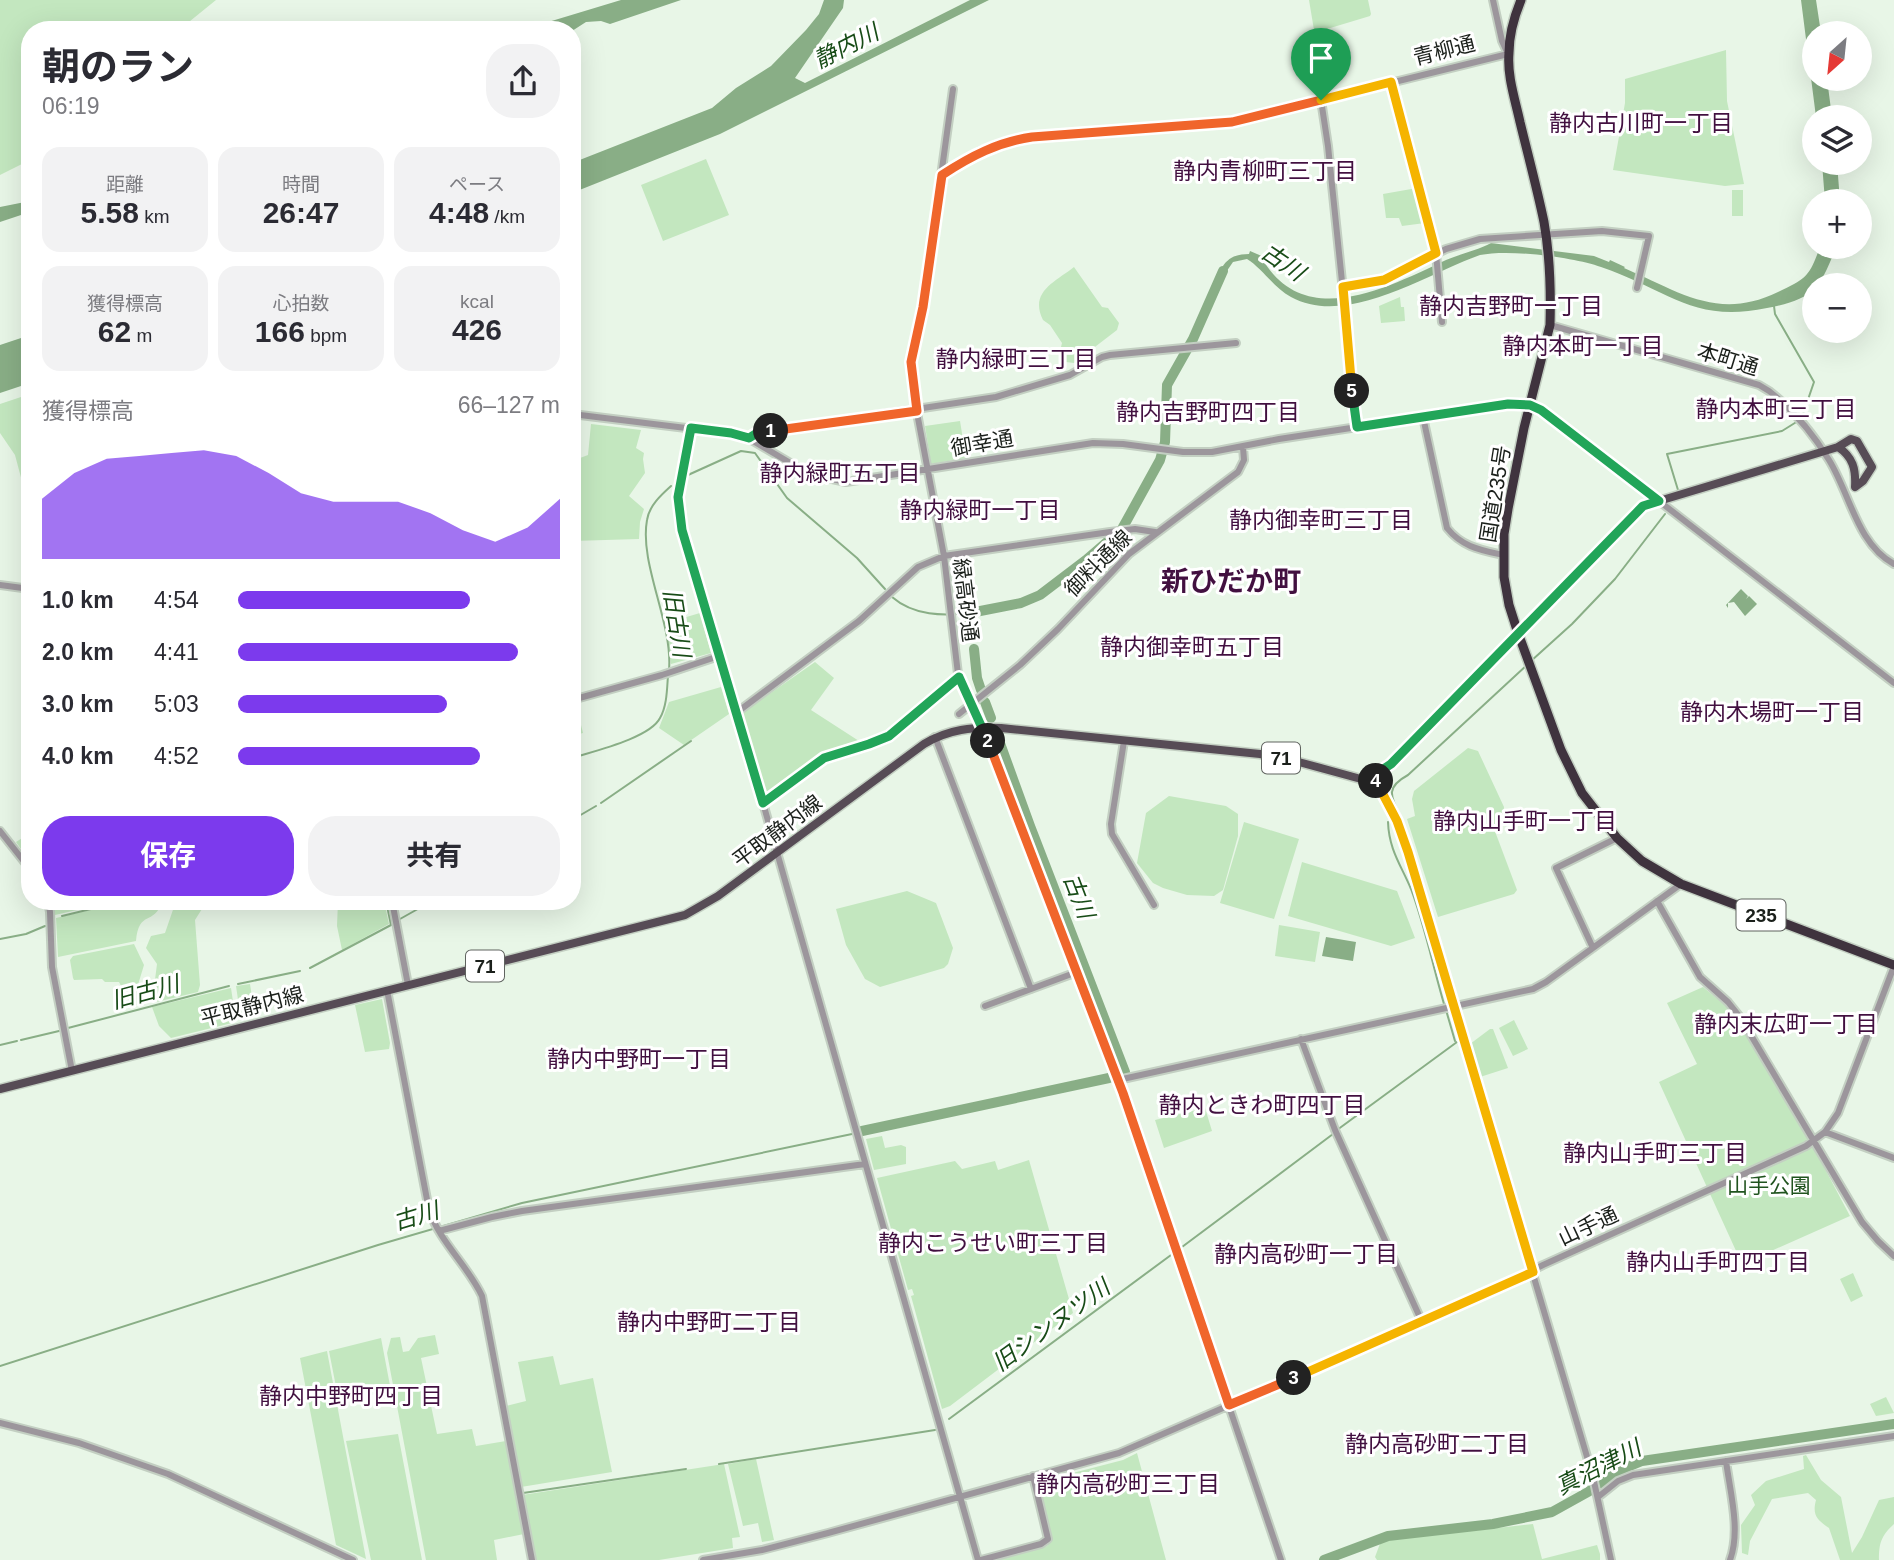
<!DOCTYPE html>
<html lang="ja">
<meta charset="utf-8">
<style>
:root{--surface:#fff;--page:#f2f2f3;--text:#2b2b33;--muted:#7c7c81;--accent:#7c3aed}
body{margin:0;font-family:Arial,"Noto Sans JP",sans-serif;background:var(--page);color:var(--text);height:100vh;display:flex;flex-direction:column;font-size:26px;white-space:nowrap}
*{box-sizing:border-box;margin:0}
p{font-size:23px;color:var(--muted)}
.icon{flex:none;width:38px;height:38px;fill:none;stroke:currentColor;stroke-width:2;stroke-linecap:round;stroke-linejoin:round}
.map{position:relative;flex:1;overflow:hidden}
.details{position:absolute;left:21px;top:21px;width:560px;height:889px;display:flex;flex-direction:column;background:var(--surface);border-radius:28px;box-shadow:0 7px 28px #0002}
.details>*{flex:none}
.needle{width:46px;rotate:207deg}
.tools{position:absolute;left:1802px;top:21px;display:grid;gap:14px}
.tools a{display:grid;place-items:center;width:70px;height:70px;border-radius:50%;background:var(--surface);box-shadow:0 7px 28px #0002;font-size:35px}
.pin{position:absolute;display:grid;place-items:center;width:60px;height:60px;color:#fff;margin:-72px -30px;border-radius:50% 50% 50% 0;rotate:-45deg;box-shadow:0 0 7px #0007}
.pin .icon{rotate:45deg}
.km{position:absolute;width:35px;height:35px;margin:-18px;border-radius:50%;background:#222;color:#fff;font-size:19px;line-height:35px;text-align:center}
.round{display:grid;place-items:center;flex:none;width:74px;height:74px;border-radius:28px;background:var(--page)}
.overview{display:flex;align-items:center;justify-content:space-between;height:119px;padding:0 21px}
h1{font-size:38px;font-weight:700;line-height:52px}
.figures{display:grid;grid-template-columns:repeat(3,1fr);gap:10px;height:119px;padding:7px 21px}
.figures div{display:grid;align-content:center;border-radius:18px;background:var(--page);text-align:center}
.figures b{font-size:30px;font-weight:700}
.figures small{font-size:19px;font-weight:400}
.figures p{font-size:19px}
.chart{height:196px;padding:14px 21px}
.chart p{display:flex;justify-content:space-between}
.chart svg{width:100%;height:126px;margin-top:7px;fill:var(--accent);opacity:.7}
.action{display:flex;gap:14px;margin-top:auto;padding:14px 21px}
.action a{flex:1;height:80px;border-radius:28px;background:var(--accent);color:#fff;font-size:28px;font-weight:700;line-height:80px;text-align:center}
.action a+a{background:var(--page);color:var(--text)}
ul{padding:0 21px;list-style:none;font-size:23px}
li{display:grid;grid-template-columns:112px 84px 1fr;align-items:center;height:52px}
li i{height:18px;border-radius:9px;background:var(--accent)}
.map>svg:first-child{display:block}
.green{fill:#c3e7bf}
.water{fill:#89ae86}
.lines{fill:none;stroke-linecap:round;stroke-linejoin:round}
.stream{stroke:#89ae86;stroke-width:2}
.river{stroke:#89ae86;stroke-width:10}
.minor-casing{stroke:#c3cfc2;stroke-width:10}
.major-casing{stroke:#c3cfc2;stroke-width:11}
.highway-casing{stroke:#c3cfc2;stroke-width:12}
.minor{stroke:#9c969c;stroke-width:6}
.major{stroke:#574c56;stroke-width:8}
.highway{stroke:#3f333e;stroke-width:9}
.split-1-casing{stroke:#fff;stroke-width:14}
.split-2-casing{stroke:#fff;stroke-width:14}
.split-3-casing{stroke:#fff;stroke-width:14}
.split-4-casing{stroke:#fff;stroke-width:14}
.split-5-casing{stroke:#fff;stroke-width:14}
.split-6-casing{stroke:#fff;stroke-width:14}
.split-1{stroke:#f0652b;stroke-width:9}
.split-2{stroke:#22a559;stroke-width:9}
.split-3{stroke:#f0652b;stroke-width:9}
.split-4{stroke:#f5b400;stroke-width:9}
.split-5{stroke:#22a559;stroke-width:9}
.split-6{stroke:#f5b400;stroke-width:9}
.labels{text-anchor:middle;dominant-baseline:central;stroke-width:6;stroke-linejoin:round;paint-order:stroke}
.shield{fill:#fff;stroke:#5f635f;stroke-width:2}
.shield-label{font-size:19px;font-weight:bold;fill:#1b201b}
.street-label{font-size:21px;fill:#1b201b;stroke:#fff}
.park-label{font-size:21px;fill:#21541f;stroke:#fff}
.water-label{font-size:23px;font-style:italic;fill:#184c17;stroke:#fff}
.neighbourhood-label{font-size:23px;fill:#421040;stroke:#fff}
.district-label{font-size:28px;font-weight:bold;fill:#421040;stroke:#fff}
</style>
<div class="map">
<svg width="1894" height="1560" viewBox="0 0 1894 1560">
<rect width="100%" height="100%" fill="#e8f6e7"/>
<!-- green -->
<path class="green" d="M0,0H216L179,30H30V160L0,175Z
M1309,0H1368L1371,14L1370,16L1317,32L1314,30Z
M1726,50L1727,101L1744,184L1725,186L1613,170L1625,103V79Z
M706,159L729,215L663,241L641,185Z
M1417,188L1425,223L1402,226L1399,218H1386L1383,194Z
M1732,190H1743V216H1732Z
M1074,267L1102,307L1108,308L1119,323L1117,330L1074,363L1066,362L1060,351L1062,343L1050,325L1043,320C1029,292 1055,282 1074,267Z
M1400,297L1401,307H1404L1405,321L1381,323L1379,306Z
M30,394V490L23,485L15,455L0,433V404Z
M960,421L966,458L931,464L925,426Z
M591,424L641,430L636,448L644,453L643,459L645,473L629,496L644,509L640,522L639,539L572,541V461L588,455Z
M700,613L711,653L671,664L666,623Z
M815,662L834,678L811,710L859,741L855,745L827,752L768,796L764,795L742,713Z
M721,687L729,714L684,745L659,728L669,702Z
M577,709L583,733L572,736V711Z
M1468,748L1478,751L1504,807L1503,818L1496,834L1517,890L1514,894L1438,917L1407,819L1415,816L1412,799L1414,791Z
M1169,796L1226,806L1238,814V836L1223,890L1214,896L1187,895L1163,888L1153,883L1137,863L1146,813Z
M1244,822L1299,839L1274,919L1220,903Z
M30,833V862L16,842Z
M1302,862L1397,891L1415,938L1391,946L1288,916Z
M907,891L936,903L953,948L948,964L944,968L880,987L865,979L846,945L836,909Z
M51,901H116L55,915Z
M130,901H163C153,927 139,909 136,941L58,957L56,918Z
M176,901H207L195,920L200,985L198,992L152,1003L157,964L146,948L151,936L165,933Z
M338,901H384L389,924L342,950L337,926Z
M1279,925L1320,932L1315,962L1275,956Z
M134,944L144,965L137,988V1005H131L119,982H105L102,979L74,980L73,978L70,960L73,956Z
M250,984L255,1017L241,1020L236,986Z
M1703,987L1731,1010L1808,1137L1850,1216L1742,1264L1659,1082L1697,1064L1667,1003Z
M231,988L236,1022L171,1038L159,1026L152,1007Z
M382,999L390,1043L389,1049L365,1052L355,1005Z
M1514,1020L1528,1049L1513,1056L1499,1028Z
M1490,1029H1493L1508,1068L1480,1077L1470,1044Z
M1205,1108L1212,1131L1164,1148L1155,1120Z
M882,1136L885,1148L901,1145L906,1147V1164L874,1170L866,1139Z
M1029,1160L1073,1313L950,1406L942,1409L911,1296L914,1295L912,1289L908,1290L877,1178L955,1161L962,1169L995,1161L998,1170Z
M1853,1273L1863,1296L1851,1302L1840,1279Z
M435,1335L439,1354L421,1358L437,1434L472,1429L476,1446L506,1441L524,1534L494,1540L497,1560H426L387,1353L391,1338L400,1337L403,1352L409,1351L418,1338Z
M381,1338L391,1391L339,1402L329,1351Z
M327,1351L366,1559L336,1545L300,1358Z
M553,1356L560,1385L593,1378L612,1472L521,1487L506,1406L526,1401L518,1362Z
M1886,1397L1894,1413L1876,1416L1870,1404Z
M398,1434L422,1560H371L346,1441Z
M1137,1453L1166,1560H998L1047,1546L1052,1537L1038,1482L1123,1460Z
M1806,1455L1821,1480L1841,1497L1852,1553L1862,1537L1879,1500L1894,1497V1524C1881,1536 1879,1543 1879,1560H1840L1829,1528C1817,1520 1812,1515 1816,1500L1808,1493L1772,1499L1750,1541L1748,1555L1742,1553L1741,1525L1755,1505L1751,1495L1766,1481L1804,1469L1803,1456Z
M756,1459L774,1540L762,1542L758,1523L743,1526L728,1464Z
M724,1464L740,1537L732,1538L733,1548L659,1560H536L522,1495Z
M1533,1524L1542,1559L1597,1545L1600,1554V1560H1377L1375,1557L1381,1541Z"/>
<!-- water -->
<path class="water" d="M621,0H681L610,24L601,21L586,22L572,31L551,30L545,23Z
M824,0H844L843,8L795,78L805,83L970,0H989L720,134L572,193V163L712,108L736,88L771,66L806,30L819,14Z
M1801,0H1816L1821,33H1815V79H1827L1832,117H1816Z
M1822,163H1837L1840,201H1825Z
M30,201V212L0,222V207Z
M1491,243L1594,256L1609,262L1610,260L1625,267L1624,268C1680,292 1718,321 1778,292C1807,278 1809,277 1820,247H1836C1820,289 1814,299 1767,308C1692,324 1667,289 1601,267C1573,257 1509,249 1480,255C1428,273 1347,328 1291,297C1274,288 1263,269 1247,259L1233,262L1220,281L1216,280C1223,263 1229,254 1249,254L1250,251L1264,257L1263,260C1306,332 1390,286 1446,260C1460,254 1478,250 1491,243Z
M30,335V383L0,393V345Z
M1741,589L1748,596L1746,599L1749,596L1757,604L1745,616L1734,602L1728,603V608L1726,605Z
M1326,937L1356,942L1353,961L1322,956Z"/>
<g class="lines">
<!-- stream -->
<path class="stream" d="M1774,306L1775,314L1814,382L1802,417
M688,475L741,451L755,453L787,498L857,558L885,589
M1678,490L1667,454L1782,431L1798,421
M892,597C914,616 943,616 970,613
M1531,661L1572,624L1615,579L1665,514
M669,670C673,623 639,564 647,520C649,506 661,495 671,486
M572,758C594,751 650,738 660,718C667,706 667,689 668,675
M601,803L691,741
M1400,815C1390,795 1386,787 1408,775L1527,665
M572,820L596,806
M1388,822C1389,850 1401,865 1411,889C1425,926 1433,967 1444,1004
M62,916L124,901
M400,919L432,901
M0,939L26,934L45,926
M310,968L391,925L386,901
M238,984L300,971
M1446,1010L1455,1041
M68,1028L229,986
M21,1040L59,1031
M0,1045L17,1041
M1337,1130L1457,1042
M1182,1247L1333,1134
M0,1366L378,1245L522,1203L852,1134
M949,1419L1171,1255
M719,1464L935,1430
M523,1493L686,1469"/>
<!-- river -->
<path class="river" d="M968,618L970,613L1021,603L1040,595L1086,560L1122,529L1160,460L1165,442L1167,385L1193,339L1223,271
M974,649L977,678L981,690
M985,702L991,718
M997,735L1030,826L1125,1072
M862,1131L1109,1078
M1324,1560L1388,1536L1493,1524L1552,1512L1588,1492L1618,1471L1642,1461L1894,1424"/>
<!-- minor casing -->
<g class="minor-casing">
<path id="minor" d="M1391,82L1436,253L1442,322
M953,89L923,307L911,362L914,397L944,556L958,674L988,740L1123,1093L1281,1560
M1321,100L1328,146L1357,427
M941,175L980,151L1011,140L1232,122L1508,54L1502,41L1493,0
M1343,287L1384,280L1446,249L1480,239L1602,231L1649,236L1637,288
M1550,325L1759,385L1769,391C1792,409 1814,435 1829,460C1850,494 1857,544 1894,564
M572,414L743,435L809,474L846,482L1093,443L1123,444L1183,452H1212L1279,439L1475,409L1517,404L1530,405
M1423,417L1447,528C1462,547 1481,550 1503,555
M691,428L679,490L680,521L763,803L978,1560
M749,438L757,433L996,397L1070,375L1102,357L1110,355L1236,343
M0,585L30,589
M1518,633L1643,506L1659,501L1894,683
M572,700L662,675L719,656
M736,713L859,621L918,567L944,556L1110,532L1135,529L1155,532
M959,714L1020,665L1058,629L1129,554L1238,472L1244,460L1243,447
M935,737L1031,989
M1124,741L1111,824L1112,834L1154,905
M1373,776L1397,821L1408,852L1593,1477L1611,1560
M763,803L824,758L869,744L889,736L959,677
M0,831L30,869
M48,901L50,912L52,967L72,1071
M392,901L408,985
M1657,901L1700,977L1728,1002L1740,1017L1862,1222L1878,1241L1894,1256
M1593,948L1556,868L1617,838
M387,990L429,1210C440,1242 468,1266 482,1296L532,1560
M985,1006L1077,972
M1301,1039L1335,1130L1422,1322
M1118,1080L1533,989L1546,982L1681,884
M1825,1132L1894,1158
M439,1231L492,1217L522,1211L865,1164
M0,1423L79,1443L168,1474L353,1560
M1726,1461C1730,1492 1741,1530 1730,1560
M1598,1497L1618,1481L1633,1475L1894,1436
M703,1560L762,1550L828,1533L1119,1453L1477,1298L1543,1265L1806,1146L1825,1132L1838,1113L1894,966
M981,1560L1041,1544L1048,1539L1033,1476"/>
</g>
<!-- major casing -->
<g class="major-casing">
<path id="major" d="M1530,405L1541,410L1659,501L1838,447L1851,439L1857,441L1872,467L1863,481L1855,487C1856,469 1853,457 1838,447
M0,1089L685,915L718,896L924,744C949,729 972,727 1001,728L1260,754L1295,761L1361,779L1373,776L1390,764L1518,633"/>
</g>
<!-- highway casing -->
<g class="highway-casing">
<path id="highway" d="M1521,0C1514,17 1509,34 1509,53C1507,76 1515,99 1520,122C1528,155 1537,188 1544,222C1550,256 1551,290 1550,325L1524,428L1508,509L1504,534V577L1509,605L1518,633L1561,750L1582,793L1617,838L1642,861L1681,884L1894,965"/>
</g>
<!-- minor -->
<use href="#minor" class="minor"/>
<!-- major -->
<use href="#major" class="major"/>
<!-- highway -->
<use href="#highway" class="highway"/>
</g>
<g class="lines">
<!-- split-1 casing -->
<g class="split-1-casing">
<path id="split-1" d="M771,431L917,411L911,362L923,307L942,175C971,156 998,142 1032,137L1232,122L1321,100"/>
</g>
<!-- split-2 casing -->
<g class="split-2-casing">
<path id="split-2" d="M771,431L757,433L749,438L731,433L691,428L678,497L682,530L763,803L824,758L869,744L889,736L959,677L988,741"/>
</g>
<!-- split-3 casing -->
<g class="split-3-casing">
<path id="split-3" d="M988,741L1123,1093L1229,1405L1294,1378"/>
</g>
<!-- split-4 casing -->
<g class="split-4-casing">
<path id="split-4" d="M1294,1378L1533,1272L1408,852L1397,821L1376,781"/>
</g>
<!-- split-5 casing -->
<g class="split-5-casing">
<path id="split-5" d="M1352,391L1357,427L1508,404L1530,405L1541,410L1659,501L1643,506L1391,764L1373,776L1376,781"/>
</g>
<!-- split-6 casing -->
<g class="split-6-casing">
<path id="split-6" d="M1321,100L1391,82L1436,253L1384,280L1343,287L1352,391"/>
</g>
<!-- split-1 -->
<use href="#split-1" class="split-1"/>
<!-- split-2 -->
<use href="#split-2" class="split-2"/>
<!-- split-3 -->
<use href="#split-3" class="split-3"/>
<!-- split-4 -->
<use href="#split-4" class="split-4"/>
<!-- split-5 -->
<use href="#split-5" class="split-5"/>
<!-- split-6 -->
<use href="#split-6" class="split-6"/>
</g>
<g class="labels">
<!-- shield labels -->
<g class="shield">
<rect x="1262" y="742.5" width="38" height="31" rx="5"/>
<rect x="1736.5" y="899.5" width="49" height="31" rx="5"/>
<rect x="466" y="950.5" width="38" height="31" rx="5"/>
</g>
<g class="shield-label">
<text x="1281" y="758">71</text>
<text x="1761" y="915">235</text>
<text x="485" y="966">71</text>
</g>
<!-- street labels -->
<g class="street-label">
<text transform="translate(1444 50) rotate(-14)">青柳通</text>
<text transform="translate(1728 359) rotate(17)">本町通</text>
<text transform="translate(982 443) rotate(-10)">御幸通</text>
<text transform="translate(1495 494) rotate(-81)">国道235号</text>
<text transform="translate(1098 563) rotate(-45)">御料通線</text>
<text transform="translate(966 600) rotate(83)">緑高砂通</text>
<text transform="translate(777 831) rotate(-37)">平取静内線</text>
<text transform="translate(252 1006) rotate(-14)">平取静内線</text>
<text transform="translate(1588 1226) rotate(-25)">山手通</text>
</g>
<!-- park labels -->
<g class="park-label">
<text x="1769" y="1185">山手公園</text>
</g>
<!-- water labels -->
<g class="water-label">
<text transform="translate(846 46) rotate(-27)">静内川</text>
<text transform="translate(1283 262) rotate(34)">古川</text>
<text transform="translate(677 623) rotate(81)">旧古川</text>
<text transform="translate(1079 896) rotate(69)">古川</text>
<text transform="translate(145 992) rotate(-15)">旧古川</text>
<text transform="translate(416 1216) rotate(-17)">古川</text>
<text transform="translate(1051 1325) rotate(-36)">旧シンヌツ川</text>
<text transform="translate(1598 1467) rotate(-27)">真沼津川</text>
</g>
<!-- neighbourhood labels -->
<g class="neighbourhood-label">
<text x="1641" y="123">静内古川町一丁目</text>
<text x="1265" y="171">静内青柳町三丁目</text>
<text x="1511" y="306">静内吉野町一丁目</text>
<text x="1583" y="346">静内本町一丁目</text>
<text x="1016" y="359">静内緑町三丁目</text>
<text x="1776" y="409">静内本町三丁目</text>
<text x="1208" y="412">静内吉野町四丁目</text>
<text x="840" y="473">静内緑町五丁目</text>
<text x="980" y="510">静内緑町一丁目</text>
<text x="1321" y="520">静内御幸町三丁目</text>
<text x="1192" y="647">静内御幸町五丁目</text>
<text x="1772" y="712">静内木場町一丁目</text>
<text x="1525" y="821">静内山手町一丁目</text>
<text x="1786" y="1024">静内末広町一丁目</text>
<text x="639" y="1059">静内中野町一丁目</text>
<text x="1262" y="1105">静内ときわ町四丁目</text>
<text x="1655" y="1153">静内山手町三丁目</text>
<text x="993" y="1243">静内こうせい町三丁目</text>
<text x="1306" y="1254">静内高砂町一丁目</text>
<text x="1718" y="1262">静内山手町四丁目</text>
<text x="709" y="1322">静内中野町二丁目</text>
<text x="351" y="1396">静内中野町四丁目</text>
<text x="1437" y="1444">静内高砂町二丁目</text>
<text x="1128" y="1484">静内高砂町三丁目</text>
</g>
<!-- district labels -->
<g class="district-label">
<text x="1231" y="581">新ひだか町</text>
</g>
</g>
</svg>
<div class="tools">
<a><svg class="needle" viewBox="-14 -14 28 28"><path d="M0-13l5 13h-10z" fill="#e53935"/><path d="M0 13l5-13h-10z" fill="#7c7c81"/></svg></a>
<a><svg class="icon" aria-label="layers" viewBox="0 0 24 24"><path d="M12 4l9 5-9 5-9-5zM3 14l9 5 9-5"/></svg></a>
<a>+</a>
<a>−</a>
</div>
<div class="pin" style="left:1321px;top:100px;background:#1e9e55"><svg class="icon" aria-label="arrive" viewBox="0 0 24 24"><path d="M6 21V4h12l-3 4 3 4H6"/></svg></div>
<b class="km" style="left:771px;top:431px">1</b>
<b class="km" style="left:988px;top:741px">2</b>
<b class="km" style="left:1294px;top:1378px">3</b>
<b class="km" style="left:1376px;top:781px">4</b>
<b class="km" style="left:1352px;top:391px">5</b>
<section class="details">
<div class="overview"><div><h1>朝のラン</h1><p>06:19</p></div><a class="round"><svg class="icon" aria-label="share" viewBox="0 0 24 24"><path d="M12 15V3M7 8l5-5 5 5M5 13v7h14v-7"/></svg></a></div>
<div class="figures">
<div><p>距離</p><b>5.58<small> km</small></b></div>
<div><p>時間</p><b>26:47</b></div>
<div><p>ペース</p><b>4:48<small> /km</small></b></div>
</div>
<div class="figures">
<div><p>獲得標高</p><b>62<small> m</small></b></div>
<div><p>心拍数</p><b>166<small> bpm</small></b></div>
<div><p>kcal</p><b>426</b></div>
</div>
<div class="chart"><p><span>獲得標高</span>66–127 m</p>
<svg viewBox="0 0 160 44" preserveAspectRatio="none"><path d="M0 44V23L10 14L20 9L30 8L40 7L50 6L60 8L70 14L80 21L90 24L100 24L110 24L120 28L130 34L140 38L150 33L160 23V44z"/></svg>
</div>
<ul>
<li><b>1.0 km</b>4:54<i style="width:72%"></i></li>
<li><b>2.0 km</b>4:41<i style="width:87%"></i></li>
<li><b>3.0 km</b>5:03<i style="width:65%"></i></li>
<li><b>4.0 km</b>4:52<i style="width:75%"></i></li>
</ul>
<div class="action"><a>保存</a><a>共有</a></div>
</section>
</div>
